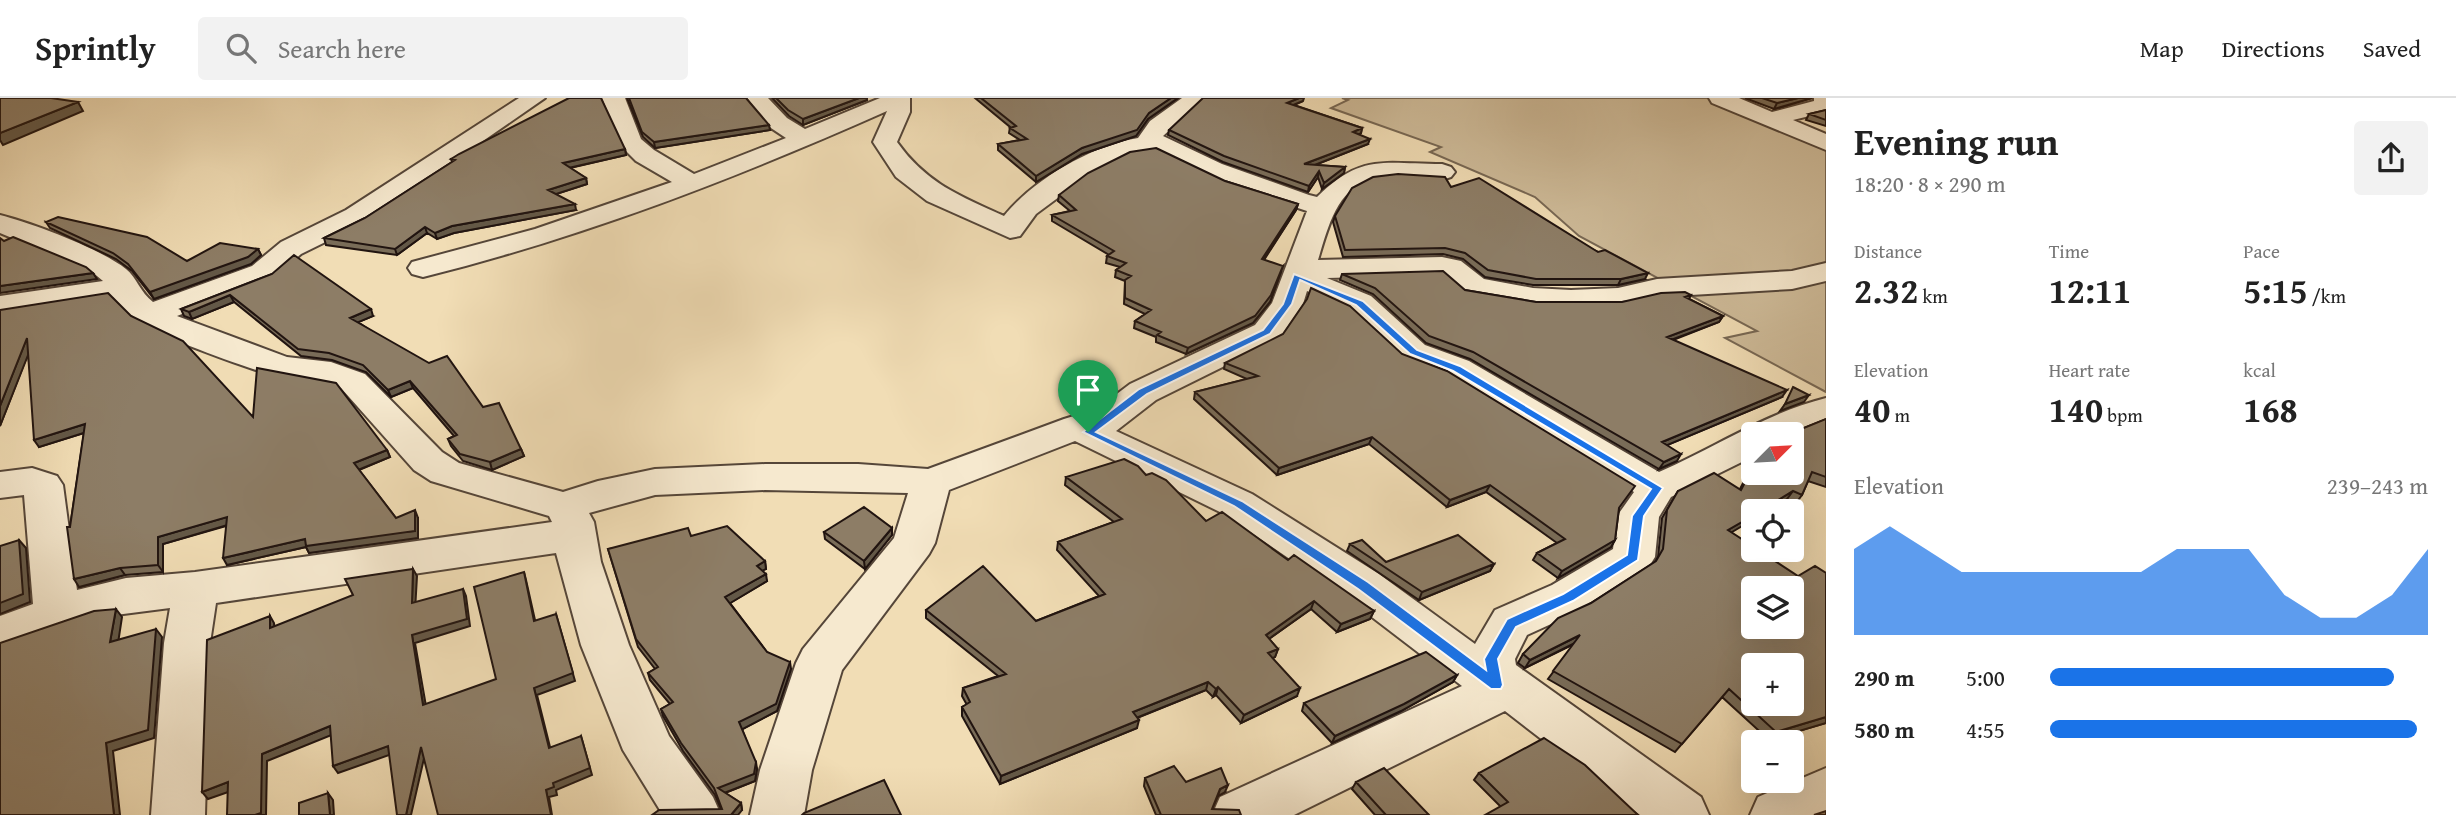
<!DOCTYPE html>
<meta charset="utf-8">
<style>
:root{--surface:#fff;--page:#f2f2f2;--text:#222;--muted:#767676;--line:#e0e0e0;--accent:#1a73e8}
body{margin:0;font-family:"Gentium Book Plus",serif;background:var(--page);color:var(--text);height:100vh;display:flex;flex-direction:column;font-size:26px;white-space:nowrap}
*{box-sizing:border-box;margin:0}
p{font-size:23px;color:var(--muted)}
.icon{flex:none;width:38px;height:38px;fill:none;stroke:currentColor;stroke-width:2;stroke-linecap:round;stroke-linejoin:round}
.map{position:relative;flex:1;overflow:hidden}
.side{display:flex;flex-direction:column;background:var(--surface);width:630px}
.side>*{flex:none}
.needle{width:46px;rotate:66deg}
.tools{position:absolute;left:1741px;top:324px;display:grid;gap:14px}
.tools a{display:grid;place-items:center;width:63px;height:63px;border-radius:7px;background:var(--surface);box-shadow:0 7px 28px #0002;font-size:35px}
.pin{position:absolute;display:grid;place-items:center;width:60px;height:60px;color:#fff;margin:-72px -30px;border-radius:50% 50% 50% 0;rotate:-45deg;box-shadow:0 0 7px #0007}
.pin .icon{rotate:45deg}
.round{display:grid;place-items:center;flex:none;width:74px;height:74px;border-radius:7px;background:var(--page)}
.summary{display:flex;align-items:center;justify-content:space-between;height:119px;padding:0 28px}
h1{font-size:38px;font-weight:800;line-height:52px}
.figures{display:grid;grid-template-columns:repeat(3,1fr);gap:10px;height:119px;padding:7px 28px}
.figures div{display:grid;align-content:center}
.figures b{font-size:35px;font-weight:800}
.figures small{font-size:19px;font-weight:400}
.figures p{font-size:19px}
.chart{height:196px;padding:14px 28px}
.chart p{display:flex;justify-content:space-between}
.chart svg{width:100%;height:126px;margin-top:7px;fill:var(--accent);opacity:.7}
ul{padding:0 28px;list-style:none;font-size:23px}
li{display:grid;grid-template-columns:112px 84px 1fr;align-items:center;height:52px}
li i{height:18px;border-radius:9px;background:var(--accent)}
header{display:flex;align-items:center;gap:42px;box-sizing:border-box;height:98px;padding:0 35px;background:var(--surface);border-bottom:2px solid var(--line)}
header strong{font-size:33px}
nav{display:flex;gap:38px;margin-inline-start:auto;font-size:24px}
.search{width:490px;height:63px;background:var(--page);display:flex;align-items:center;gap:18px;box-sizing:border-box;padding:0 24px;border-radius:7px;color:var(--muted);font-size:26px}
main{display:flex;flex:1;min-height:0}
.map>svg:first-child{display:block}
.green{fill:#cebb99;stroke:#786854;stroke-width:2}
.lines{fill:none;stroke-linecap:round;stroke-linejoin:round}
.minor-casing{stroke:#554639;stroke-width:4}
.minor{fill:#f6e9cf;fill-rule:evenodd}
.wall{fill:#796c58;stroke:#211410;stroke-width:2}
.shaded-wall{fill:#635847;stroke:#211410;stroke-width:2}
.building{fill:#8d7d66;stroke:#211410;stroke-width:2;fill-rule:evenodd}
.route{fill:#1a73e8;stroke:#fff;stroke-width:2;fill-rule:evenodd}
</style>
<header>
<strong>Sprintly</strong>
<div class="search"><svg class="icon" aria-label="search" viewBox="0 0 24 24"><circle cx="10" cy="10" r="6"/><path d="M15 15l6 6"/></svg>Search here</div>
<nav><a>Map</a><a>Directions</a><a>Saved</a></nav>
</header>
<main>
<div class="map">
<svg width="1826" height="717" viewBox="0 0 1826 717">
<rect width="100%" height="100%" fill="#f1ddb5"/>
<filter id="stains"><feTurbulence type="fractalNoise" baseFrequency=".00286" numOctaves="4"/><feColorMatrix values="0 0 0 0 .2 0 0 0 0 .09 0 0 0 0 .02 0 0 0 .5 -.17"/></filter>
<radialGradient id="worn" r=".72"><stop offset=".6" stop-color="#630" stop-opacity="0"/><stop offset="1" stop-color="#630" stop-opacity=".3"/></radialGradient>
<!-- green -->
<path class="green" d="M1342,0H1710L1826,46V294L1725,240L1757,233L1579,138L1535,99L1430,54L1441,49L1331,10L1348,2Z"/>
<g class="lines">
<!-- minor casing -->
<g class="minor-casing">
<path id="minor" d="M519,0H545L366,124L301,156L274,180L177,218L287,259L331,264L365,276L442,354L459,365L563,394L598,383L655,371L765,366H858L928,371L1064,321L1077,317L1085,320L1130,286L1255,227L1272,205L1307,113L1225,86L1155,53L1128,57L1086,79L1036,116L1020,138L1010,140L927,103L896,79L873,44L887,13C736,80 584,139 423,179L412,176L408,170L412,164L535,131L672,84L636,63L623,50L602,0H625L641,41L654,52L694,76L786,40L771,30L745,0H768L787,20L805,31L880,0H910V14L897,44C926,85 960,98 1004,118C1034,81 1091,48 1138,40L1150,23L1182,0H1205L1163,38L1222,66L1309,97L1317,99C1362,55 1383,66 1442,66L1451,69L1455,74L1451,79L1442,82C1420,82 1391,76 1370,82C1336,91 1327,133 1318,162L1442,159L1461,163L1484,181L1533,190L1571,192L1618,190L1657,181L1792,173L1826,165V183L1792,191L1657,199L1618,208L1571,210L1533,208L1463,196L1441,177L1327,180L1371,198L1425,247L1469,263L1659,374C1716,349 1766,315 1826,300V324L1792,337L1754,336V358L1671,399L1659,419L1655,459L1648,470L1584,511L1527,537L1515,561L1516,567L1701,699L1709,717H1640L1505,613L1294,717H1212L1220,699L1462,588L1347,500L1224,416L1075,343L949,392L935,445L929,456L842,572L812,672L804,717H750L760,672L796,565L803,551L894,440L908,395L765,392L655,397L589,415L594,424L601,464L629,547L669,638L713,699L721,717H663L623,652L581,547L556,455L216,505L210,545L205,717H151L164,545L170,510L100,519L0,554V518L33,506L24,397L0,400V374L32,370L57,378L63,387L77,492L126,480L195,474L552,424L549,418L431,383L414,372L341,290C320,282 299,283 277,278C248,271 160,239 136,222C127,216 120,208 113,199L0,218V198L103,183L91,173L0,135V117C32,125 101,151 126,171C137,180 140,194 153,204L252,168L281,144L346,112ZM1307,193L1349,212L1401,261L1445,277L1634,394L1617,418L1613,451L1552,487L1495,512L1475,546L1379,476L1252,396L1116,333L1156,302L1279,241L1303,206Z
M1709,0H1739L1772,14L1814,3V0H1826V14L1793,22L1826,36V52L1712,5Z
M1826,670V717H1750L1758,699Z"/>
</g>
<!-- minor -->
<use href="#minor" class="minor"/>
</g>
<!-- wall -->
<path class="wall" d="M627,0H746L770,32L655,50L643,39Z
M772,0H867V2L803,27L789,18Z
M975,0H1178L1148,21L1136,38L1082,56L1036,84L998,52V46L1020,42L1009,35L1010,29Z
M1745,0H1812L1774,11Z
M1303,3L1294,7L1362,30L1361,35L1359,36L1368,46L1315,67L1345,69L1344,75L1322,91L1318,79L1308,94L1223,64L1168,37L1169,32Z
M1826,12V28L1806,22L1809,16Z
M625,51L626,57L570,70L586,80L587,86L556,96L576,112L454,135L437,141L427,135L397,157L326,147L324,140L365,120L452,64L451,61Z
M1225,83L1298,106L1296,112L1264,162L1281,174L1270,204L1253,225L1186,256L1156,244V239L1134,230L1135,223L1145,216L1124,206L1125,183L1115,179L1116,172L1120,169L1106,165L1107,158L1109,157L1052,123V117L1070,113L1058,103L1059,97Z
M1451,89L1598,154L1645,181L1618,187H1533L1485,179L1463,161L1443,156L1343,159L1333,124L1335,118Z
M46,124L187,163L258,151L261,157L251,166L154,201L132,173L116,161L50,130Z
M272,176L373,218L358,224L483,309L521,351L524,358L492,372L463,363L451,348L448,341L454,338L413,290L391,299L366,274L332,262L301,258L234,204L192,221L184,218L181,211Z
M1342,176L1465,192L1536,204H1622L1691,197L1689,201L1723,218L1719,224L1673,242L1782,299L1667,347L1677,363L1659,371L1470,261L1426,245L1373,196L1340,182Z
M0,212L131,218L253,319L387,352L390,359L359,372L396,420H418V440L309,455L306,449L227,467L226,428L163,446V474L125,477L79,489L70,429L84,335L39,349L28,256L0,328Z
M1402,256L1619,411L1615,442L1611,449L1558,480L1533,462L1537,455L1557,445L1486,394L1447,409L1369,346L1277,377L1194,301L1195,294L1247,281L1224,271L1225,265Z
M1826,321V389L1808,383L1802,397L1796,405L1787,401L1767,413H1754L1731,434L1826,625L1769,642L1722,599L1675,654L1548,581L1574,546L1525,570L1518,565L1523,556L1591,505L1655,464L1658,459L1662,420L1678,393L1740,391L1754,364V374L1792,336H1769L1772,331L1799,332Z
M1146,377L1206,423L1288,462L1374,513L1370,521L1337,534L1311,511L1269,541L1278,551L1275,559L1272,560L1297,598L1241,625L1216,597L1213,599L1206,592L1137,620V630L1000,686L962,618V609L967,607L962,598L963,590L998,578L926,520V512L1036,523L1099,498L1057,452L1058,444L1114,424L1065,387L1066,379Z
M892,430V437L865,471L825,441L824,434Z
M691,438L765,463L766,471L762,472L767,483L730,505L767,554L791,571L777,613L742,631L757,671L755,683L725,695L741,705L742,712L721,711L715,697L683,653L663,618L661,611L670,606L650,582L648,575L655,571L638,549L608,451Z
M1350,446L1386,464L1494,466L1490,473L1419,502L1347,453Z
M1457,577L1453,584L1401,613L1332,645L1302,613L1304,605Z
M1479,675L1638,717L1500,708L1474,682Z
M1145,680L1186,684L1225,694L1218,698L1212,711L1241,717H1156L1144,688Z
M1356,684L1429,717H1375L1352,691Z"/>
<!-- shaded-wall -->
<path class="shaded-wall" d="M859,0H867V2L803,27V21Z
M1171,0H1178L1148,21L1136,38L1082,56L1036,84V78L1082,50L1149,15Z
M1299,0H1304L1303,3L1286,10L1287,5Z
M1798,0H1812L1774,11L1777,5Z
M78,4L83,13L3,47L0,42V35Z
M769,27L770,32L655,50L654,44Z
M1362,30L1361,35L1352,40L1353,34Z
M1370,41L1368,46L1302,72L1304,66Z
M625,51L626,57L564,71L563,65Z
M1345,69L1344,75L1322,91L1324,85Z
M1319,73L1318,79L1308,94L1309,88Z
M586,80L587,86L550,98L548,92Z
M575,106L576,112L454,135L437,141L435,135L452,128Z
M1298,106L1296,112L1260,167L1262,161Z
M425,129L427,135L397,157L395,151Z
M258,151L261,157L251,166L154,201L150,194Z
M1283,168L1270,204L1253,225L1186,256L1188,250Z
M93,175L97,181L0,195V188Z
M1648,175L1645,181L1618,187L1621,181Z
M230,197L234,204L192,221L189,214Z
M371,211L373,218L352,227L350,220Z
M1723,218L1719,224L1663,245L1667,239Z
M27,240L32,247L0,328V308Z
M410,283L413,290L391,299L388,292Z
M1787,292L1782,299L1658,351L1662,344Z
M1809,297L1804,304L1780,313L1785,306Z
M85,326L90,333L39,349L34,342Z
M1372,339L1369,346L1277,377L1279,370Z
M521,351L524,358L492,372L490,364Z
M387,352L390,359L358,372L354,365Z
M1681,356L1677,363L1659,371L1664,364Z
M1490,387L1486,394L1447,409L1450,402Z
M1793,393L1787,401L1767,413H1760Z
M415,412L418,420V440L309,455L306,449L227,467L223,460L305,441L415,433Z
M1754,417V421L1722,440L1728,432Z
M227,419L231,426L163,446V474L158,467V439Z
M892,430V437L865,471L864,463Z
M19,442L26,450L30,504L0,516V505Z
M1615,442L1611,449L1558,480L1562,473Z
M765,463L766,471L758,475L757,468Z
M1494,466L1490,473L1419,502L1422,494Z
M120,470L125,477L79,489L74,481Z
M413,471L417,478L415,513L412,505Z
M524,474L526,482L537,531L534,523Z
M766,476L767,483L727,507L725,499Z
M463,491L466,498L470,528L415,545L427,614L423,607L412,537Z
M1314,503L1311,511L1263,545L1266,537Z
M116,511L122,519L117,552L110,544Z
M1374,513L1370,521L1337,534L1341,526Z
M556,516L575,583L537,597L552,657L549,650L534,590Z
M270,518L274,525L275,537L270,530Z
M156,531L162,539L154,640L113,653L120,717H114L106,645Z
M1580,537L1575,545L1525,570L1530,562Z
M1278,551L1275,559L1265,564L1268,555Z
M790,564L791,571L777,613L741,632L739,624Z
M1457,577L1453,584L1401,613L1332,645L1335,638Z
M1208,584L1206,592L1131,622L1133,614Z
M1218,589L1216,597L1213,599L1216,591Z
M1300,590L1297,598L1241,625L1244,617Z
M1826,619V625L1769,642L1776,634Z
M1139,622L1137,630L1000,686L1001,678Z
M330,628L334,636L267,663L266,717H255L262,656Z
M581,638L592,677L556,692L557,697L549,699L552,717H551L546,692L553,685Z
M388,648L392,656L338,675L333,668Z
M421,649L425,656L411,717H406Z
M756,664L757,671L755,683L719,697L718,690Z
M228,684L234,692L208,701L202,694Z
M1228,687L1225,694L1218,698L1220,691Z
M328,695L333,702L334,717H330Z
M741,705L742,712L738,717H731Z"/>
<!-- building -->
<path class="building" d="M0,0H51L78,4L0,35Z
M569,0H601L625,51L563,65L586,80L548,92L575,106L452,128L435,135L425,129L395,151L324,140L365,120L455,62L451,61L459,56Z
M629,0H746L769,27L654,44L642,34Z
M776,0H859L803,21L788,12Z
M981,0H1171L1149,15L1137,32L1082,50L1036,78L998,46L1027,41L1010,30L1016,28Z
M1203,0H1299L1287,5L1362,30L1353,34L1370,41L1304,66L1345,69L1324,85L1319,73L1309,88L1224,58L1169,32Z
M1762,0H1798L1777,5Z
M1826,12V22L1809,16Z
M1156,50L1225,83L1298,106L1262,161L1283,168L1271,197L1255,218L1188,250L1157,237L1161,234L1135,223L1151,212L1125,200V182L1131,178L1116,172L1126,165L1107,158L1114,153L1052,117L1076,112L1059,97L1088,75L1130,54Z
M1398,76L1445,79L1451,89L1479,80L1598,154L1605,152L1648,175L1621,181H1536L1488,172L1465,155L1445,150L1345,152L1335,118L1352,90L1373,79Z
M58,119L147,139L187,163L220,145L258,151L248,159L150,194L128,166L113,155L46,124Z
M13,139L86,169L93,175L0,188V140L4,143Z
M294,157L371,211L350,220L429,265L447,258L483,309L499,305L521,351L490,364L460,356L448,341L457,337L410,283L388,292L363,267L329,255L298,251L230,197L189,214L181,211L272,176Z
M1443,173L1465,192L1536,204H1622L1661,195L1685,194L1691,197L1685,199L1723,218L1667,239L1787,292L1662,344L1681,356L1664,364L1473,254L1429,238L1375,190L1342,176Z
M1311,190L1350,208L1402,256L1447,273L1635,388L1619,410L1615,442L1562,473L1537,455L1565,441L1490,387L1450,402L1372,339L1279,370L1195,294L1258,278L1225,265L1283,236L1307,201Z
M108,195L131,218L183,243L253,319L257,270L336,285L387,352L354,365L396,420L415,412V433L306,448L305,441L223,460L227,419L158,439V467L120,470L74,481L67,429H70L85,326L34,342L27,240L0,308V212Z
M1793,289L1809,297L1785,306Z
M1826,321V379L1812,374L1802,397L1793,393L1760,413H1754V417L1728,432L1754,449V452H1758L1798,478L1815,468L1826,475V619L1776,634L1729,591L1682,646L1553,573L1580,537L1530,562L1523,556L1558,520L1591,505L1656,463L1663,451L1667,412L1678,393L1714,375L1741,392L1754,367V374H1792V336H1769L1772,331L1799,332ZM1754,490H1792V528H1754ZM1754,567H1792V606H1754Z
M1124,361L1138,368L1146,377L1152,375L1166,382L1206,423L1222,414L1288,462L1294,457L1374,513L1341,526L1314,503L1266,537L1278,551L1268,555L1300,590L1244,617L1218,589L1216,591L1208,584L1133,614L1139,622L1001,678L962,609L970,604L963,590L1006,576L926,512L983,468L1036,523L1105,496L1058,444L1122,421L1066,379Z
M864,409L892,430L864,463L824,434Z
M727,428L765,463L757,468L766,476L725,499L767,554L790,564L776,606L739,624L756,664L754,676L718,690L741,705L731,717H652L659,712L722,711L714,690L681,645L661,611L673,604L648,575L658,569L636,541L608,451L688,430L691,438Z
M1458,437L1494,466L1422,494L1350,446L1362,442L1386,464Z
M19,442L23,496L0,505V448Z
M413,471L412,505L463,491L467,521L412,537L423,607L496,581L474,489L524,474L534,523L556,516L573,575L534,590L549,650L581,638L590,670L553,685L554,689L546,692L551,717H438L421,649L406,717H397L388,648L333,668L330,628L262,656L261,715L255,717H227L228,684L202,694L207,542L270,518V530L353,497L345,481Z
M116,511L110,544L156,531L148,632L106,645L114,717H0V545L94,513Z
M1426,554L1457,577L1404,606L1335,638L1304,605Z
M1544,640L1585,667L1638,717H1485L1508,704L1479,675Z
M1174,668L1186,684L1221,670L1228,687L1220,691L1212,711L1239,712L1241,717H1161L1145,680Z
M1384,670L1429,717H1386L1356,684Z
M884,682L901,717H802L804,715Z
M328,695L330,717H299V705Z
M1826,713V717H1814Z"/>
<!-- route -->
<path class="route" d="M1294,176L1363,203L1417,252L1460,268L1663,390L1644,418L1638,462L1573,503L1516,529L1498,561L1503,587L1501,591H1491L1358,491L1234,408L1083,334L1139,291L1263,232L1283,206ZM1300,182L1356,207L1410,256L1453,273L1651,391L1632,418L1627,457L1563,496L1507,521L1484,561L1486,572L1368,484L1242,403L1096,334L1147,296L1270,236L1292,206Z"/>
<rect width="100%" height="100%" filter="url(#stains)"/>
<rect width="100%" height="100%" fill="url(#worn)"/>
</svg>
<div class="tools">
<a><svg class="needle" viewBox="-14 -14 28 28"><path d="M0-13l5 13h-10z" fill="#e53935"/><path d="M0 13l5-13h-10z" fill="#767676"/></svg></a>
<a><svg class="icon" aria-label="locate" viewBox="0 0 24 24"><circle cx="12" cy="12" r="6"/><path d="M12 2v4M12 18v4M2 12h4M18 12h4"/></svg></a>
<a><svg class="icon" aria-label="layers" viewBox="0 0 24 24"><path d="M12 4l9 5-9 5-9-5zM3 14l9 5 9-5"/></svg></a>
<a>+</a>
<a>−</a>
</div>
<div class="pin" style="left:1088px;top:334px;background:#1e9e55"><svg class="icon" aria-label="arrive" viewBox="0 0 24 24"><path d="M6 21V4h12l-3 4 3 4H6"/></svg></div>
</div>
<section class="side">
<div class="summary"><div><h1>Evening run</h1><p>18:20 · 8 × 290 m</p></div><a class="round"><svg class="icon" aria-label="share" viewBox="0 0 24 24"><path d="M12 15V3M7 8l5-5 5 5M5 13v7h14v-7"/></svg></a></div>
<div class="figures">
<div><p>Distance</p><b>2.32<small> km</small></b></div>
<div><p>Time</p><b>12:11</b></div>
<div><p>Pace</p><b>5:15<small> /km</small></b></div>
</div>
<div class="figures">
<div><p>Elevation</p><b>40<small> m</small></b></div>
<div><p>Heart rate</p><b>140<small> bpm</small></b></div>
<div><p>kcal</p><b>168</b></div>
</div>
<div class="chart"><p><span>Elevation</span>239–243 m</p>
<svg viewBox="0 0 160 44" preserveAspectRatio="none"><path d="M0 44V14L10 6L20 14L30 22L40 22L50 22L60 22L70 22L80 22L90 14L100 14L110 14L120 30L130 38L140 38L150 30L160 14V44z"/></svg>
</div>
<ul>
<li><b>290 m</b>5:00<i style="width:91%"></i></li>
<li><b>580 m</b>4:55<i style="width:97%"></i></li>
</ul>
</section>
</main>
